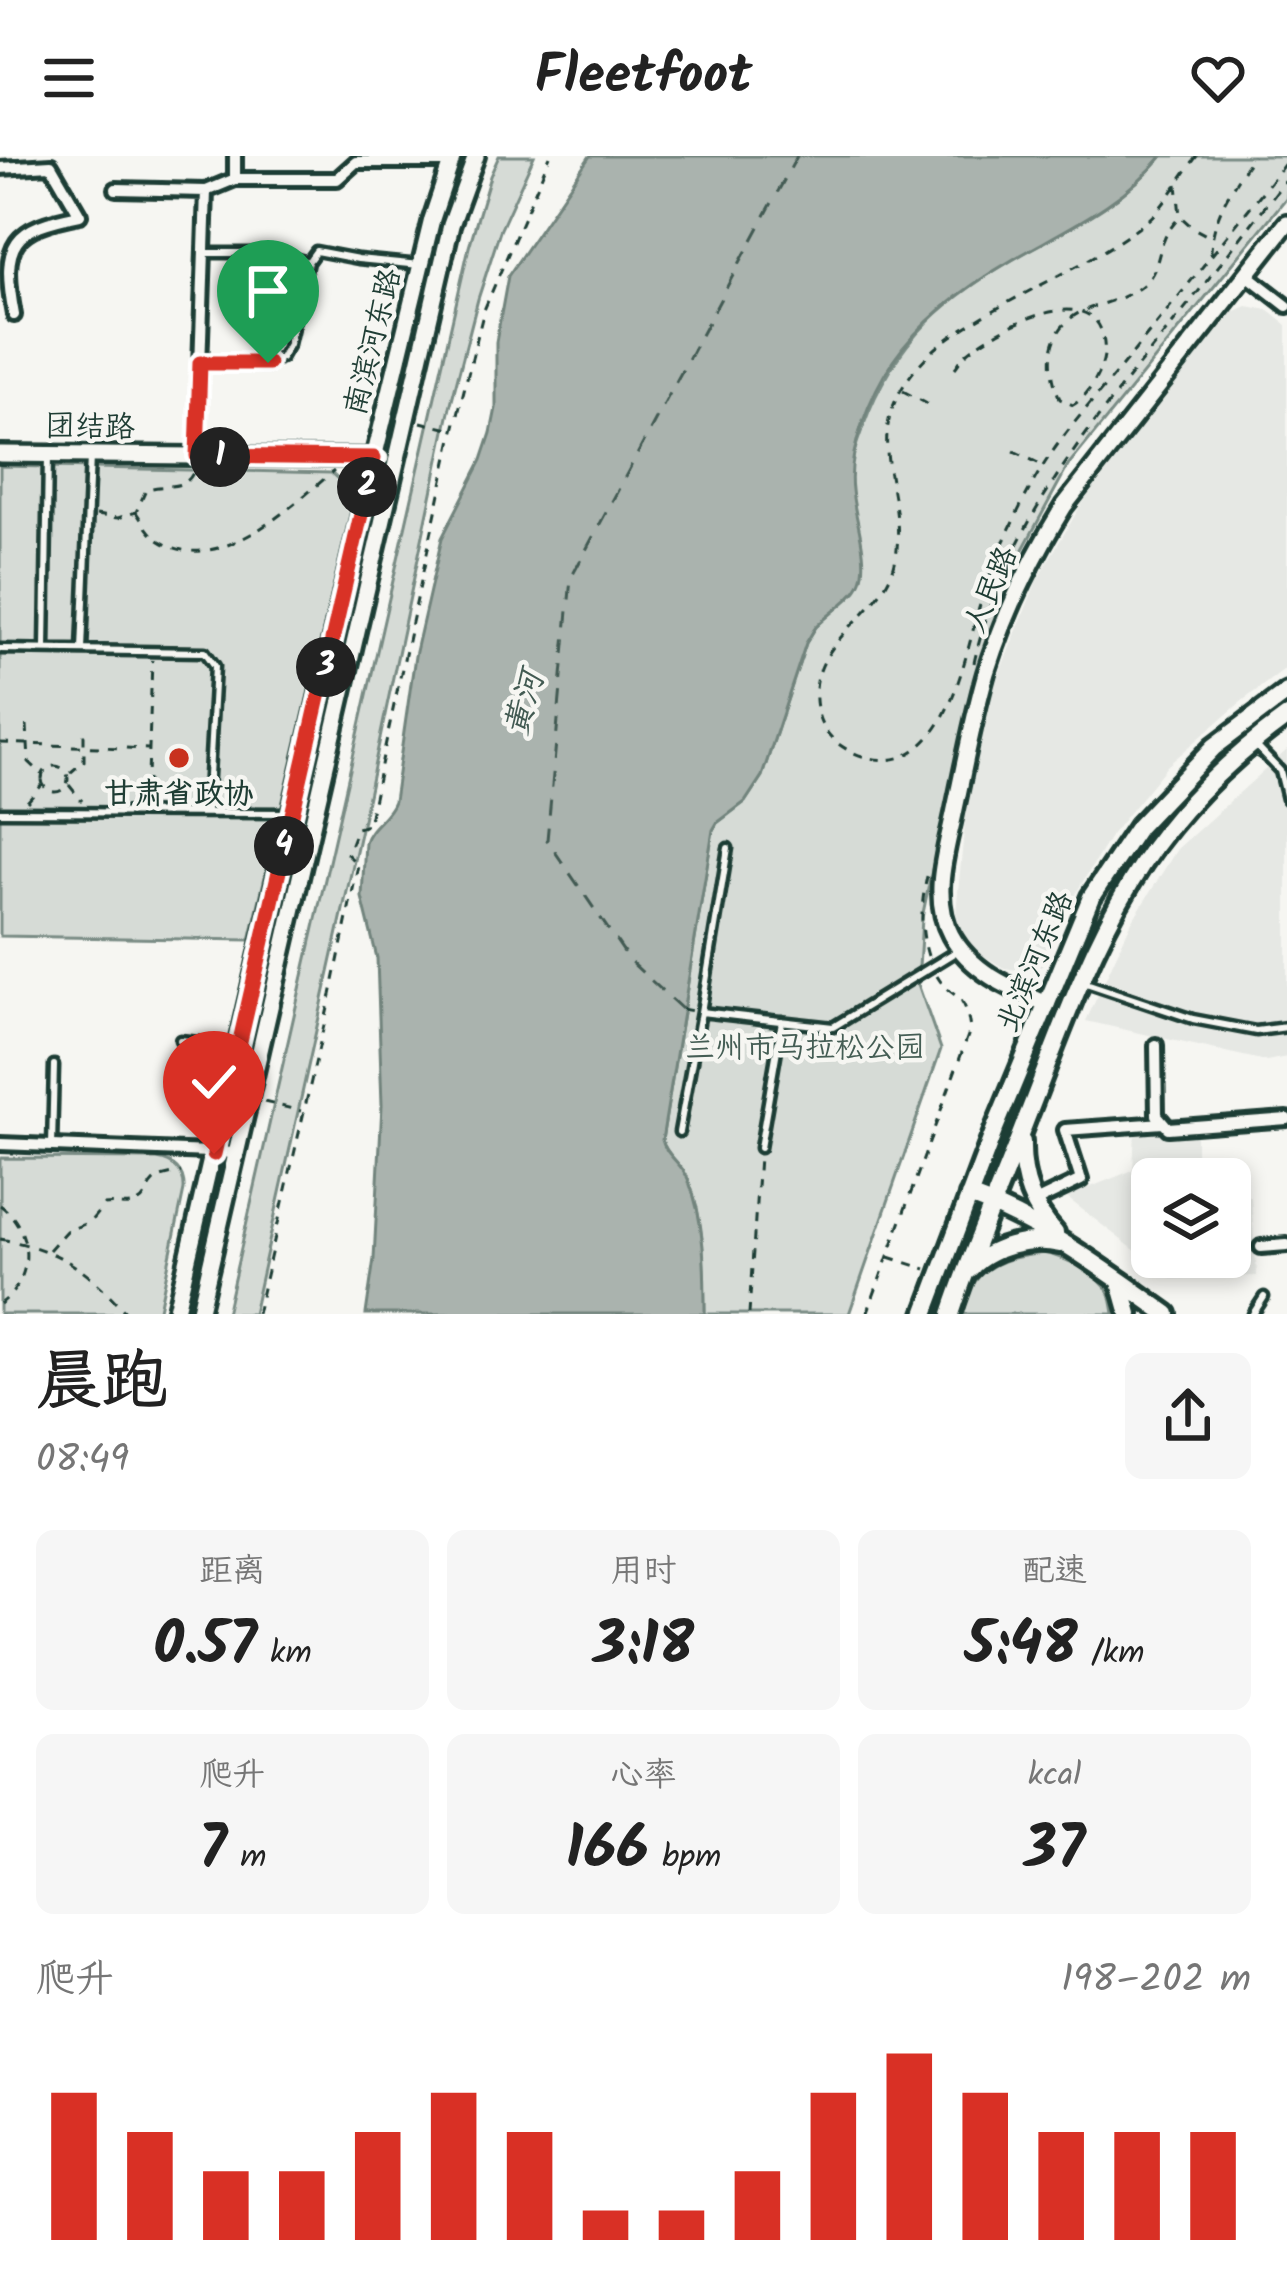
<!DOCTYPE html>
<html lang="zh">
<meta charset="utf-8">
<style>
:root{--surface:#fff;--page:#f6f6f6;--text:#222;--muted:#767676;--accent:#d93025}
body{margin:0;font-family:Kalam,"LXGW WenKai TC",sans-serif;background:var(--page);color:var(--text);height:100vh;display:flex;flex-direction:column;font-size:45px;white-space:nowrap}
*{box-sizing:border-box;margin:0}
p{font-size:39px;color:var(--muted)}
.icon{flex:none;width:66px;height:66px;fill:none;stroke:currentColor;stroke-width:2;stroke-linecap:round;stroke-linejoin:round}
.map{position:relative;height:1158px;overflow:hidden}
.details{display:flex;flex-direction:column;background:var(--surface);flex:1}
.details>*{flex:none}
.tools{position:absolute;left:1131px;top:1002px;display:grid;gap:24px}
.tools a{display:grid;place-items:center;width:120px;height:120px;border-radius:18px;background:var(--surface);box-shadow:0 6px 18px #0003;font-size:60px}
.pin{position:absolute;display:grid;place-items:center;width:102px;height:102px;color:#fff;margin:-123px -51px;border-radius:50% 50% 50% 0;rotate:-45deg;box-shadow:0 0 12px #0007}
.pin .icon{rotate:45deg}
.km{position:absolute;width:60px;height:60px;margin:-30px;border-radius:50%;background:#222;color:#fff;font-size:33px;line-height:60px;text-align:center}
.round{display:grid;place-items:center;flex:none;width:126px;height:126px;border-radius:18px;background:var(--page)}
.head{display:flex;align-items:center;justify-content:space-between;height:204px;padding:0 36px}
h1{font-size:66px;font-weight:700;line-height:90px}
.figures{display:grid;grid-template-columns:repeat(3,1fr);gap:18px;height:204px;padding:12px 36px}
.figures div{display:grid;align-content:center;border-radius:18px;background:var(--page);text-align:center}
.figures b{font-size:60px;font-weight:700}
.figures small{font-size:33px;font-weight:400}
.figures p{font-size:33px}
.chart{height:336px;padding:24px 36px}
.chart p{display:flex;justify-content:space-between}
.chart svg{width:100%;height:216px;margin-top:12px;stroke:var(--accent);stroke-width:6}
header{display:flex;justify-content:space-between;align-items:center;height:156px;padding:0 36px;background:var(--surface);font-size:54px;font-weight:700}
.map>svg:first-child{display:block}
.built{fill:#e6e8e4}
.green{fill:#d6dbd6;stroke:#7a8c85;stroke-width:3}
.water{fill:#aab3ae;stroke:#72847d;stroke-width:3}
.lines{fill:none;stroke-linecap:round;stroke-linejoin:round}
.ferry{stroke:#425a52;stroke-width:3;stroke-dasharray:15 12;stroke-linecap:butt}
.lane-casing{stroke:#1f3d34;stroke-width:15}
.street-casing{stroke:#1f3d34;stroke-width:20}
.secondary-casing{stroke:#1f3d34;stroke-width:24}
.primary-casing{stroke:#1f3d34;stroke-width:26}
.path{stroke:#1f3d34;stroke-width:3;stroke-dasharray:9 9;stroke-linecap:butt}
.lane{stroke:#f6f6f2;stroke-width:6}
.street{stroke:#f6f6f2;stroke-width:10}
.secondary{stroke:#f6f6f2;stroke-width:15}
.primary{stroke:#f6f6f2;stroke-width:16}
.route-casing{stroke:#fff;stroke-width:24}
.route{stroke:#d93025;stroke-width:15}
.poi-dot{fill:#c8321e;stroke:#f6f6f2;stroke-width:4.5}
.labels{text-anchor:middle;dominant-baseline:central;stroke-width:9;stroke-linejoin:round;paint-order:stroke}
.street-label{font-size:30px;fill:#1f3d34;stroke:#f6f6f2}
.poi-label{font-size:30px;font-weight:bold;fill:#1f3d34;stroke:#f6f6f2}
.park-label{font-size:30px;fill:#445d54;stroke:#f6f6f2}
.water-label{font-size:33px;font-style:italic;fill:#425a52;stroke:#f6f6f2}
</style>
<header><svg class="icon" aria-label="menu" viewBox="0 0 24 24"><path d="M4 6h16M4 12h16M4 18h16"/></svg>Fleetfoot<svg class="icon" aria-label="heart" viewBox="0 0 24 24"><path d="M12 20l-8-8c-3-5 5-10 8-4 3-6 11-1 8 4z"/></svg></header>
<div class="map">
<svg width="1287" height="1158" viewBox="0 0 1287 1158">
<rect width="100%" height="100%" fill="#f6f6f2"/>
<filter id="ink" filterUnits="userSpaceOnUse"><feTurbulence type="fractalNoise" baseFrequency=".00833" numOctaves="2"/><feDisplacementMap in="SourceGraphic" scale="24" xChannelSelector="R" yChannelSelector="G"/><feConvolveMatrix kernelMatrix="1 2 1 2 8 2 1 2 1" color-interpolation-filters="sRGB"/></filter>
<g filter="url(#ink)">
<!-- built -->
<path class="built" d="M1247,150L1268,154L1287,169V511L1241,546L1167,610L1111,679L1061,762L1042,810L1030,816L1004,812L979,797L963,784L956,756L965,665L991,538L1038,422L1081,349L1231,157Z
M1287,594V901L1266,905L1086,865L1131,767L1177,693Z
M1196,973V1023H1152V1101H1230V1042L1251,1041L1257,1120L1172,1123L1066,1041L1133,1014L1135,974Z"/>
<!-- green -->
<path class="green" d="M499,0H534L500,75L478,143L450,251L362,668L253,1158H226L469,91L490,20Z
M1162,0H1287V41L1068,310L1016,406L985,493L942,666L922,762L918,828L941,893L849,1158H705C704,1113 705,1066 688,1023C682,1007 666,1000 662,984L713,674L717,667L745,646L762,620L806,487L816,471L856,435C854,398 846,341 852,306C854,294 859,282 863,271C894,183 949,139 1028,95C1076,69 1127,43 1162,0Z
M0,310L331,317L355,339L250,784L0,780Z
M0,1002L157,1003C175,1006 185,1015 184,1034L158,1158H0Z
M1044,1097C1066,1102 1098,1116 1110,1138C1111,1140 1114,1156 1114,1158H963C966,1149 968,1137 973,1129C987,1104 1018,1100 1044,1097Z"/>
<!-- water -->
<path class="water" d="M590,0H1162C1123,48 1064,74 1012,104C967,130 923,162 893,205C871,237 847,296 852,334C854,360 870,401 861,425C854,444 829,456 816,471C812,476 810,481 806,487L762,620L745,646L717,667L713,674L662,984C666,1000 682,1007 688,1023C705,1065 705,1114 705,1158H366L374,1103L382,949L377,802L362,741L365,686C370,669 388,662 394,645L415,500L442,382L482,304L491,277L496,252V186L508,120Z"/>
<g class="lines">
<!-- ferry -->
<path class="ferry" d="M682,853L630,805L547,684L571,422L797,0"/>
<!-- lane casing -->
<g class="lane-casing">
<path id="lane" d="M205,97H275L308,106
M199,207H268L281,202L289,188L308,106L316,95L358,103L420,109
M0,493L205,496L215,510L207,656
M45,493L48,299
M82,494L90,300
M1257,591L1280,615L1287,643
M0,656L290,657
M728,692L701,856L833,871L957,795
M1086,827L1193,863L1256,875L1287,871
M180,884L235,890
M679,976L701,856
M52,990L54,909
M760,992L782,865
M1253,1158L1264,1141"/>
</g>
<!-- street casing -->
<g class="street-casing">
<path id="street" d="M0,12L51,9L80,59C14,72 0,85 14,159
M235,23V0
M116,33L206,35
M1247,119L1287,150
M197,300L206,35L235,23H337L356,6H451
M1156,889L1157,959L1168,972L1287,963
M0,988L237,997
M1033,1047L1081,1024L1065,974L1163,967
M1261,1091L1287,1089"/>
</g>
<!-- secondary casing -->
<g class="secondary-casing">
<path id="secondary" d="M0,298L381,302
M1047,848C1010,832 971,816 951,779C930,740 947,693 955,653C965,607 973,562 986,517C1004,459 1032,402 1064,350L1287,67
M175,1158L374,302L432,63L453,0
M199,1158L451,69L476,0"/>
</g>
<!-- primary casing -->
<g class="primary-casing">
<path id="primary" d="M1022,986C1021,1021 1031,1051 1055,1077
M969,1040C1041,1066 1105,1114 1167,1158
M968,1115C988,1091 1030,1081 1060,1088
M1120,1126L1129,1158
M925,1158L994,975L1091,741L1138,671L1214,591L1287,536
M951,1158C973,1091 1002,1027 1027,961C1058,882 1087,799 1131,726C1170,660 1225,606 1287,561"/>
</g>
<!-- path -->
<path class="path" d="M1197,0C1181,20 1167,48 1147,65C1105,99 1046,125 998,152C970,168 939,185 918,210C856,283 907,327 896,401C887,461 801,484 818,557C822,575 835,588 852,596C867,603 888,607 904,600C955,578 967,489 982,442C989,422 996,401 1005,383C1016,359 1029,332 1043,310C1070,267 1108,229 1139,189C1189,128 1238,66 1287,5
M1177,28L1180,60L1193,72L1210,81
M1211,98C1211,62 1233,29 1253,0
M955,212C959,207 962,201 967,197C992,175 1083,127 1101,174C1105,186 1106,198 1101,211C1095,225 1087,241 1073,249L1060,243C1045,209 1047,170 1085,154C1105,146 1129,142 1145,127C1158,115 1157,99 1164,84C1167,75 1174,68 1180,60
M903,235L933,251
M421,266L453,274
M1014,295L1042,309
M136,356C143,366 149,378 160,385C219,422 292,349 334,315
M96,359L118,362L136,356L146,334C163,327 187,336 194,314
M974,507C1005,366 1102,255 1190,146C1223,105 1255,63 1287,22
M27,569L29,606L42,618
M0,587L148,593
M42 623a13 13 0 1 1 26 0a13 13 0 1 1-26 0Z
M70,617L84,605V571
M69,629L82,645
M27,646L42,629
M147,650L152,504
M928,800C919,770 921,746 928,716
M682,853L693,855
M264,946L301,955
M0,1049C34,1074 35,1123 0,1148
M0,1083C61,1094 87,1113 127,1158
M49,1094L66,1075L90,1066L104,1049C115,1047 125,1051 134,1048C148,1044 144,1035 153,1026C160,1019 172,1019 181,1016
M889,1101L926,1113
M257,1158L331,839L358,709L347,698L357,672L368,669L452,282L484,154L550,0
M749,1158L759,1000
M867,1158L970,874C965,831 953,847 937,820"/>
<!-- lane -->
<use href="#lane" class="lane"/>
<!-- street -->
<use href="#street" class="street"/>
<!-- secondary -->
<use href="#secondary" class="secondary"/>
<!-- primary -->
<use href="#primary" class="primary"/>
</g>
</g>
<g class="lines" filter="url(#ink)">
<!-- route casing -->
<g class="route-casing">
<path id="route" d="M214,998L374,302L197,300L200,207H268"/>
</g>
<!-- route -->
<use href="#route" class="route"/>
</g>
<!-- markers -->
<circle class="poi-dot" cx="179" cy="602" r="12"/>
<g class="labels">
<!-- street labels -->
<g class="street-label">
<text transform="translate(374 186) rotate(-76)">南滨河东路</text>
<text transform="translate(90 272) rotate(1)">团结路</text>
<text transform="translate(992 434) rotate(-67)">人民路</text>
<text transform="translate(1036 806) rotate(-67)">北滨河东路</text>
</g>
<!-- poi labels -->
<g class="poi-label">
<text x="179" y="639">甘肃省政协</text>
</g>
<!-- park labels -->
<g class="park-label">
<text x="805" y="893">兰州市马拉松公园</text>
</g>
<!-- water labels -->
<g class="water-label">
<text transform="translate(526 548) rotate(-74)">黄河</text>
</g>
</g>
</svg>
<div class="tools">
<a><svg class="icon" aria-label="layers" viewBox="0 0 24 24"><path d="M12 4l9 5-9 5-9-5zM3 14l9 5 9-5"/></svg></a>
</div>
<div class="pin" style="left:268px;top:207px;background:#1e9e55"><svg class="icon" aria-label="arrive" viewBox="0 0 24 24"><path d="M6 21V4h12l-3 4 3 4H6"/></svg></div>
<div class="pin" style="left:214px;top:998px;background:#d93025"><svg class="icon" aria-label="check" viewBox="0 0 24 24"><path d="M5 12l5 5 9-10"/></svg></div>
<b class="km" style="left:220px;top:301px">1</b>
<b class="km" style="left:367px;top:331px">2</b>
<b class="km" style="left:326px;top:511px">3</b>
<b class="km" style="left:284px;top:690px">4</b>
</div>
<section class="details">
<div class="head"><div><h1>晨跑</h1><p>08:49</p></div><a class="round"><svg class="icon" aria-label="share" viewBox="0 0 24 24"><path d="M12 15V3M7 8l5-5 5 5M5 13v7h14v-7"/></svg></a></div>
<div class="figures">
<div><p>距离</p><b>0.57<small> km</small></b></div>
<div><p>用时</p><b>3:18</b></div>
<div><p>配速</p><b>5:48<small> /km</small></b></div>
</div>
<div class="figures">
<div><p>爬升</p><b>7<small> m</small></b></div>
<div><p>心率</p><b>166<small> bpm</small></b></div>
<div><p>kcal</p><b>37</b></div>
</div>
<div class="chart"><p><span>爬升</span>198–202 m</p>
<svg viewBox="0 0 160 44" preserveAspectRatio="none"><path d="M5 44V14M15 44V22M25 44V30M35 44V30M45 44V22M55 44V14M65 44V22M75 44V38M85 44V38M95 44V30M105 44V14M115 44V6M125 44V14M135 44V22M145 44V22M155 44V22"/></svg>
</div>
</section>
